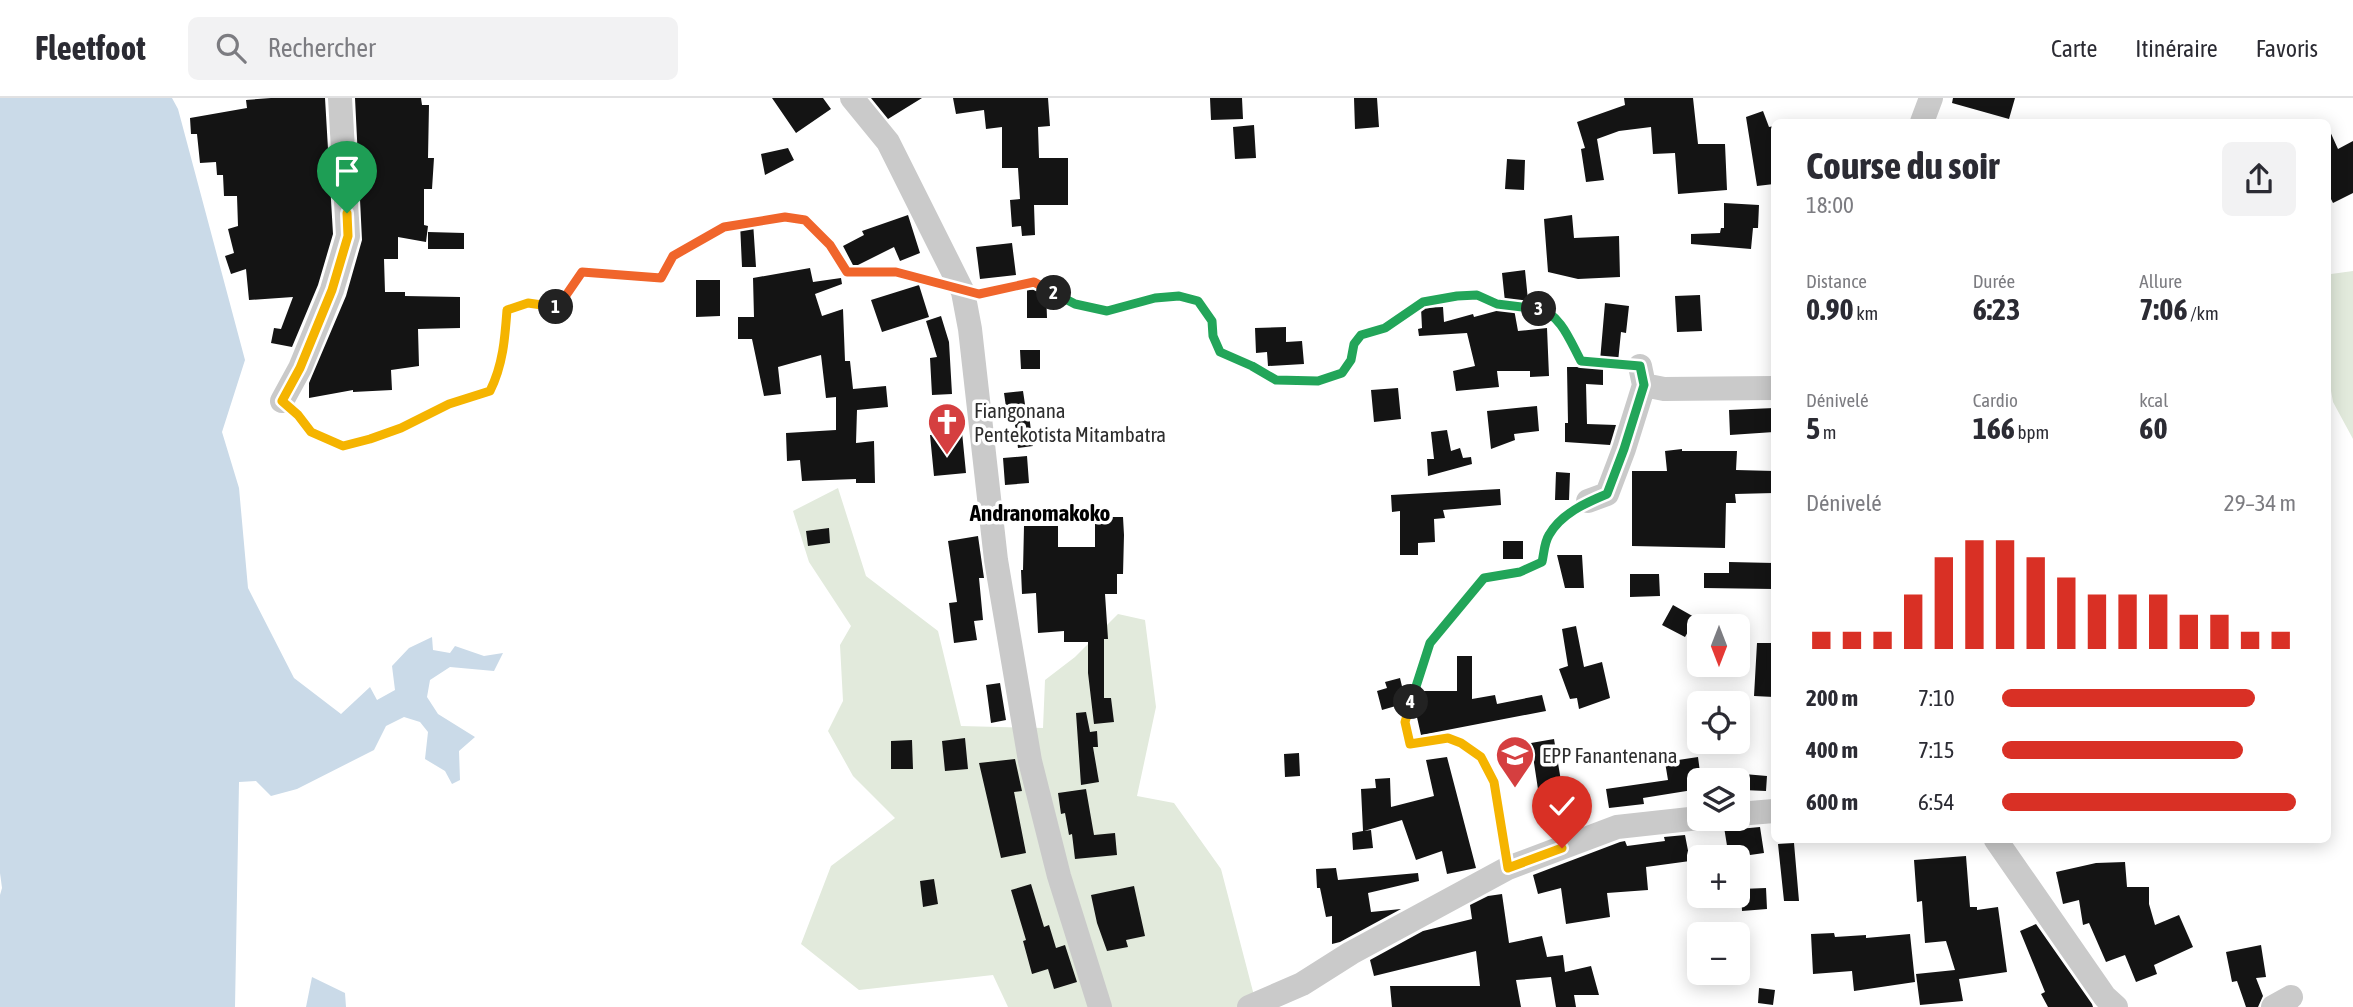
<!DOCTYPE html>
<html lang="fr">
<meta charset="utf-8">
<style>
:root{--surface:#fff;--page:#f2f2f3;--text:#2b2b33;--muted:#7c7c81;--line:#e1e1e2;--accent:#d93025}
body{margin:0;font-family:"Asap Condensed",sans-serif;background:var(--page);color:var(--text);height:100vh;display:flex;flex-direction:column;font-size:26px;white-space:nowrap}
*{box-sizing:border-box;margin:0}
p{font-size:23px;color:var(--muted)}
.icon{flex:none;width:38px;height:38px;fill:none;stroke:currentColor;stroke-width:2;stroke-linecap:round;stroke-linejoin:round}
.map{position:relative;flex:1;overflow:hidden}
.drawer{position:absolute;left:1771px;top:21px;width:560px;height:724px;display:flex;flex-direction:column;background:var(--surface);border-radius:10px;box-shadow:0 4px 18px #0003}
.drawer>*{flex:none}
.needle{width:46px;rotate:180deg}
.controls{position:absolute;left:1687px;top:516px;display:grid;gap:14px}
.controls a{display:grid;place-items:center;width:63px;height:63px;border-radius:10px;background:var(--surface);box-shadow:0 4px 18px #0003;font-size:35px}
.pin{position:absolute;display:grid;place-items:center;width:60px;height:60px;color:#fff;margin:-72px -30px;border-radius:50% 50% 50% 0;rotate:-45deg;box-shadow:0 0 7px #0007}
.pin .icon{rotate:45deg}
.km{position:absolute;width:35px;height:35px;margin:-18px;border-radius:50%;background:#222;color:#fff;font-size:19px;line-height:35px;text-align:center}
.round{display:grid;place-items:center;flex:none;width:74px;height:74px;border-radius:10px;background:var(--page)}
.overview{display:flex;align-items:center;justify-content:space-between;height:119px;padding:0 35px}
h1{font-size:38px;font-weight:700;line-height:52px}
.figures{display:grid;grid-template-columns:repeat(3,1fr);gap:10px;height:119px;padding:7px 35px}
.figures div{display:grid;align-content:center}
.figures b{font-size:30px;font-weight:700}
.figures small{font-size:19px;font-weight:400}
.figures p{font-size:19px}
.chart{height:196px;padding:14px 35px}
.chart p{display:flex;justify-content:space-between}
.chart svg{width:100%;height:126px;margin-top:7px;stroke:var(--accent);stroke-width:6}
ul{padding:0 35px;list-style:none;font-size:23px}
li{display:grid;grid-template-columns:112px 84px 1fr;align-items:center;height:52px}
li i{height:18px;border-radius:9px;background:var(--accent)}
header{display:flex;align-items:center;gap:42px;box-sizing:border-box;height:98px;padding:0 35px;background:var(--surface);border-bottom:2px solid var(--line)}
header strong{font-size:33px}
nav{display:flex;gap:38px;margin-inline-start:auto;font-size:24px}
.search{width:490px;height:63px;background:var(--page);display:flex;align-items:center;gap:18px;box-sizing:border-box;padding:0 24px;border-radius:10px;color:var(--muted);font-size:26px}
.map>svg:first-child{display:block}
.green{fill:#e2eadc}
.water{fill:#cadae8}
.building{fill:#141414}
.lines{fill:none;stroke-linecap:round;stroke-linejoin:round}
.path{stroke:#cacaca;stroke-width:3.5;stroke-dasharray:3.5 3.5;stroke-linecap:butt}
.minor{stroke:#cacaca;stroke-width:24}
.split-1-casing{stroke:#fff;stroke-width:14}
.split-2-casing{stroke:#fff;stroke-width:14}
.split-3-casing{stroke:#fff;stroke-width:14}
.split-4-casing{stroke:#fff;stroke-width:14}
.split-5-casing{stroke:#fff;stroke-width:14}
.split-1{stroke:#f5b400;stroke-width:9}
.split-2{stroke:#f0652b;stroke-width:9}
.split-3{stroke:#22a559;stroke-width:9}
.split-4{stroke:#22a559;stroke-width:9}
.split-5{stroke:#f5b400;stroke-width:9}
.labels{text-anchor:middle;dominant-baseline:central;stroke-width:7;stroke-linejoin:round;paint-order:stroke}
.poi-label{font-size:21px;fill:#2d2d2d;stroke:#fff;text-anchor:start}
.neighbourhood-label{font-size:23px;font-weight:bold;fill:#000;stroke:#fff}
</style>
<header>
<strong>Fleetfoot</strong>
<div class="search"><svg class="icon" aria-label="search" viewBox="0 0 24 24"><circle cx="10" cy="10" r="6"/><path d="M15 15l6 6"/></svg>Rechercher</div>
<nav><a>Carte</a><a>Itinéraire</a><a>Favoris</a></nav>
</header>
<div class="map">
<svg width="2353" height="909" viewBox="0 0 2353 909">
<rect width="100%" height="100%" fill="#fff"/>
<!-- green -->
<path class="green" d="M2353,173V341L2333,304L2328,276V189L2331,176Z
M838,390L866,478L938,533L961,628L1043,630L1045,582L1075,559L1118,516L1145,522L1156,609L1137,698L1174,705L1221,771L1257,909H1008L993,877L859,892L801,846L831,768L895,720L853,678L828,633L843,603L840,547L851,528L809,464L793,413Z"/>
<!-- water -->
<path class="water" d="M0,0H172L178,11L245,262L222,334L239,390L248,490L294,580L341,616L370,589L377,602L395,592L392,568L409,550L432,539L433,552L450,555L455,548L484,558L503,555L494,573L450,569L430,582L427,599L438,616L475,639L459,653L460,682L452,686L445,673L425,661L428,634L420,624L404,619L386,628L374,652L297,691L271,698L256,683L239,684L235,909H0V797L2,790L0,775Z
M312,879L345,895L346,909H306Z"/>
<!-- building -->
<path class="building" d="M271,0H325L333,136L318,187L292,249L271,245L274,230L281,231L293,199L249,202L246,171L231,176L225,158L234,155L228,131L238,128L237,98H224L223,77H217L216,64L200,65L197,36H191L190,20L247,10L246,2Z
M355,0H421L422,7H429L428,60H434L432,91H424V127L428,128L426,144L398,139V161H384L385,194H405V198L460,199V230L418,231L419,268L391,272L392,292L353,294V292L309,300V285L346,198L362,142Z
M772,0H823L831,11L796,35Z
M871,0H922L888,21Z
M953,0H1048L1050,28L1038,29L1039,60H1068V107H1034L1035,137L1022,138L1021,128L1012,129L1010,102L1020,101L1018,70H1002V29L986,31L984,12L956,16Z
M1210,0H1242L1243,21L1211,22Z
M1354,0H1377L1379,29L1355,31Z
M1624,0H1693L1698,46H1725L1727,92L1678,96L1675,55L1653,56L1651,29L1619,33L1597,41L1604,82L1586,84L1581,51L1585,50L1577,24L1625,7Z
M1953,0H2015L2009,21L1952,5Z
M1763,13L1769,29L1774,28V86L1757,88L1746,19Z
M1254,27L1256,60L1235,61L1233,29Z
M2328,29L2338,51L2353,43V95L2333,105L2328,95Z
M788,50L794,62L765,77L761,56Z
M1507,61L1525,62L1524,92L1505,91Z
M1724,105L1759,107L1758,130H1753L1751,151L1691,146V136L1720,135L1721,130H1724Z
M908,117L920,155L900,163L894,149L854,169L843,148L864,137L862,133Z
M1572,117L1574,140L1619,138L1620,179L1578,181L1548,174L1544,121Z
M753,124L756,169H742L740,125Z
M428,134L464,135V151H428Z
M1012,145L1016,177L980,181L976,149Z
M810,170L813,184L841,180L842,186L815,196L822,218L843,211L845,263H850L853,291L886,288L888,309L857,312L856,345L874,343L875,385H856V381L802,383L800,362L787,363L786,335L836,332V299L826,300L821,257L778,269L781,296L764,298L752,241H738V219H754L753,180Z
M1525,172L1528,202L1505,204L1502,175Z
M696,182H720V218L696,219Z
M919,187L929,219L882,234L871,202Z
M1046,191L1047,220H1027V192Z
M1700,197L1702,233L1677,234L1675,198Z
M1605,205L1629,208L1626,235L1621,234L1618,264L1600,263Z
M1443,209L1444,224L1473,216L1474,219L1500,212L1514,211L1518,233L1547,230L1549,278L1530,279V273H1497L1499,289L1456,293L1453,273L1475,268L1467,235L1419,238L1418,231L1422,230L1421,210Z
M941,218L949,244L952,296L932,297L930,260L937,259L926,223Z
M1286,229V244L1302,243L1304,266L1268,268L1267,254L1256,255L1255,230Z
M1020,252H1040V271H1021Z
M1567,269H1603V287L1586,286L1587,326L1616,327L1610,347L1565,344V325H1568Z
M1398,290L1401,321L1374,324L1371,292Z
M1023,293L1026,313L1007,316L1004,295Z
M1537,308L1539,333L1514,336L1515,342L1491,351L1487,313Z
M1774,310V334L1730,337L1729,312Z
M1029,317L1033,348L1018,350L1014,319Z
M1447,332L1451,353L1460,350L1463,360L1471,359L1472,366L1428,378L1427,361H1434L1431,334Z
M962,334L966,375L934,378L930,337Z
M1682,351V353H1737L1736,372L1774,373V395L1735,396L1736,405H1726L1725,450L1632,448V373H1667L1665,353Z
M1027,358L1029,385L1005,387L1003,360Z
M1556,374L1570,375L1569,402H1555Z
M1500,391L1501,407L1443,412L1445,420L1434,421L1435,444L1418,445V457H1400V413L1392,414L1391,397Z
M1095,419H1123L1124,437L1123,476H1117V496H1105L1108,541H1104V600H1111L1114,624L1094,626L1088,575V544H1064V533L1038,535L1036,495L1022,496L1021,472H1023L1024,428H1058V449H1095Z
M829,430L830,445L808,448L806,433Z
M978,438L984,480H979L983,522L974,523L977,542L954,545L949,505L957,504L948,443Z
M1503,443H1523V461H1503Z
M1557,457H1582L1584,490H1565Z
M1729,464L1774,465V491L1704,490V475H1729Z
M1630,476H1659L1660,498L1630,499Z
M1673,507L1696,520L1685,539L1662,527Z
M1576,528L1584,569L1602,564L1610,600L1579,611L1577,600L1570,601L1559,571L1568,568L1562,531Z
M1757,545H1774V599L1754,598Z
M1457,558H1472V601L1495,597L1497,606L1542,597L1546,613L1421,637L1411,593H1457Z
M1400,580L1406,605L1382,612L1377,593L1387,590L1385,584Z
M1000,585L1006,622L991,625L986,587Z
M1086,614L1090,634L1097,633L1098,649H1093L1099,684L1081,687L1076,615Z
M965,640L968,671L945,673L942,643Z
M1554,641L1565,707L1541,711L1531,645Z
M912,642L913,671H891V643Z
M1299,655L1300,678L1285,679L1284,656Z
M1447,659L1476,770L1447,776L1442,753L1416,762L1402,722L1364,733L1371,732L1373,750L1353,752L1352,735L1363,733L1361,691L1376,690L1375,681L1390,680L1391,709L1434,698L1426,662Z
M1698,659L1701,682H1699V691L1643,700L1644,706L1609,710L1606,691L1668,682L1665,664Z
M1015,661L1022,693L1014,694L1026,755L1001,760L979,665Z
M1744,676L1767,678L1766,693L1743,692Z
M1086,691L1094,737L1115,735L1117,757L1075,761L1072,736L1069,737L1065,715L1061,716L1058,695Z
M1730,728L1739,731L1760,729L1764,755L1729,760L1724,729Z
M1685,737L1690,763L1646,769L1648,792L1607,795L1610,819L1566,826L1561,790L1538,796L1533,777L1620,744L1625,743L1627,748L1665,743L1664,739Z
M1794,745L1799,803H1784L1778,746Z
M1966,758L1970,809H1977V812L1998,809L2007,874L1959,881L1963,903L1920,907L1916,876L1955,872L1946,843L1925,845L1922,803L1917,804L1914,762Z
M2125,764L2127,789H2149V806L2155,827L2179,817L2193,849L2154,867L2157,876L2136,884L2125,857L2106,864L2089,825L2083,827L2079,802L2063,806L2056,774L2096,765Z
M1336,770L1338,782L1418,775L1419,783L1368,795L1371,814L1401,811L1340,844L1332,846V818L1326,819L1320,790H1317L1316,771Z
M934,781L938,806L923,809L920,783Z
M1031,786L1044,829L1049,827L1056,850L1065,847L1077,884L1054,891L1048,871L1032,876L1023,843L1026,842L1011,792Z
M1134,788L1145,838L1126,842L1128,849L1107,853L1097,825L1091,797Z
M1766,790L1767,811L1742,813L1741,791Z
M1502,796L1509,845L1542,838L1547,859L1563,857L1565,874L1591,868L1599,897H1574L1576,909H1556L1551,879L1516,882L1521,909H1392L1390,888H1480L1476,853L1374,878L1370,862L1423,833L1472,821L1470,807L1488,798Z
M2036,826L2092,906L2093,909H2048L2041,896L2045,894L2020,833Z
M1834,835L1835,839L1866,837V840L1910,836L1915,884L1854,893L1852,873L1813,876L1811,836Z
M2261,847L2266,879L2256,880L2263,898L2258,909H2246L2237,883L2232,884L2226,854Z
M1759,890L1775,892L1773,907L1758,905Z"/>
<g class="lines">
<!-- path -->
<path class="path" d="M983,196L1034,184L1075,206L1107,213L1155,200L1179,198L1198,203L1211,223L1213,238L1220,255L1253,268L1276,282L1318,283L1342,275L1351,262L1355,246L1361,237L1385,230L1423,204L1477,197L1497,206L1546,212L1561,226L1581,263L1621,267
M296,315L311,334L343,347L370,341L401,330L449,306L490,293C503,267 505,240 507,211L528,205L558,209L582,174L661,180L673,157L724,129L785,119L805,122L830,147L847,174L896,175L935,186
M1504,748L1494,684L1481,659L1461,645L1448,640L1410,646L1405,624L1430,545L1484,480L1520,474L1542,464C1547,441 1550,428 1571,414"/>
<!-- minor -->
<path class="minor" d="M852,0L888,44L963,194L970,231L996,462L1030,663L1059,778L1100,909
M1922,24L1931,0
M1640,268L1644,287L1664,291L1774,290
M282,303L300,270L332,192L348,138L340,0
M1588,403L1607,396L1624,351L1644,287
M1738,716L1774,713
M1996,742L2105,899L2116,909
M1249,909L1302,886L1351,855L1508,770L1617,729L1699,720
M2273,909L2291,899"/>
</g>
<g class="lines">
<!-- split-1 casing -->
<g class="split-1-casing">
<path id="split-1" d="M347,115L348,138L332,192L300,270L282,303L298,317L311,334L343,348L370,341L401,330L449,306L490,293C503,267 505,240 507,212L528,205L556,209"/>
</g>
<!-- split-2 casing -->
<g class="split-2-casing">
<path id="split-2" d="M556,209H558L582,174L661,180L673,158L724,129L785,119L805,122L830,147L847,174H896L979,196L1034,184L1054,195"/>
</g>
<!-- split-3 casing -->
<g class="split-3-casing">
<path id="split-3" d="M1054,195L1075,206L1107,213L1155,200L1179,198L1198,203L1212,223L1213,238L1220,254L1252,268L1276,282L1318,283L1342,275L1351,262L1354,246L1361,237L1385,230L1423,204L1457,198L1477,197L1497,206L1539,211"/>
</g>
<!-- split-4 casing -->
<g class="split-4-casing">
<path id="split-4" d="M1411,604L1430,545L1484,480L1520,474L1542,464C1544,456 1544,445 1549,437C1561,416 1585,405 1607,396L1624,351L1644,287L1640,268L1581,263C1571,245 1561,216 1539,211"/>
</g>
<!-- split-5 casing -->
<g class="split-5-casing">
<path id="split-5" d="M1411,604L1405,624L1410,646L1448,640L1461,645L1481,659L1494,684L1508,770L1562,750"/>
</g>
<!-- split-1 -->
<use href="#split-1" class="split-1"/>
<!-- split-2 -->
<use href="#split-2" class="split-2"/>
<!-- split-3 -->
<use href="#split-3" class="split-3"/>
<!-- split-4 -->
<use href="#split-4" class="split-4"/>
<!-- split-5 -->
<use href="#split-5" class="split-5"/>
</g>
<!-- icons -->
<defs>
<g id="church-pin" transform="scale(2.0125)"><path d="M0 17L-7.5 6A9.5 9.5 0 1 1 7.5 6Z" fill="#d53f40" stroke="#fff"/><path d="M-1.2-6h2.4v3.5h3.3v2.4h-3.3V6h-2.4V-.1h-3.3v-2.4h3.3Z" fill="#fff"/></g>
<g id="school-pin" transform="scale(2.0125)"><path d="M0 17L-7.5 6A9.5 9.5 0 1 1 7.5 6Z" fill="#d53f40" stroke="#fff"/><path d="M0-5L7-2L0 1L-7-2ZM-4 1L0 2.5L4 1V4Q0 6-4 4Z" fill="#fff"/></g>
</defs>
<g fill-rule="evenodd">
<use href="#church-pin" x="947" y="324"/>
<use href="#school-pin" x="1515" y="657"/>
</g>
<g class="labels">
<!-- poi labels -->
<g class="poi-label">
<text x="974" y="312">Fiangonana<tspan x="974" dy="24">Pentekotista Mitambatra</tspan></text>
<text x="1542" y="657">EPP Fanantenana</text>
</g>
<!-- neighbourhood labels -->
<g class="neighbourhood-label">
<text x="1040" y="415">Andranomakoko</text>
</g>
</g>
</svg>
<div class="controls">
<a><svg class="needle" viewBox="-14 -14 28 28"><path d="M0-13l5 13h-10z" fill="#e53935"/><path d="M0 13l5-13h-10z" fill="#7c7c81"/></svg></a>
<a><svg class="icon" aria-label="locate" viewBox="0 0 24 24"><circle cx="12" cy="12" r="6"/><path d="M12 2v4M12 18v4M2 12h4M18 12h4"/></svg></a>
<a><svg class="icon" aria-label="layers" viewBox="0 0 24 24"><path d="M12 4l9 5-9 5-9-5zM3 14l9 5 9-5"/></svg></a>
<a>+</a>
<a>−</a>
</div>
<div class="pin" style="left:347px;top:115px;background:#1e9e55"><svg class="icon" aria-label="arrive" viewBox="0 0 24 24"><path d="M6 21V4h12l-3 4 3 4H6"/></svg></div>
<div class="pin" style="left:1562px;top:750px;background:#d93025"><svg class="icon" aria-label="check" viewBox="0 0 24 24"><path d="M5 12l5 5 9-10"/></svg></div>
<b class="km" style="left:556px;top:209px">1</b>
<b class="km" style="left:1054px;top:195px">2</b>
<b class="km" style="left:1539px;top:211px">3</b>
<b class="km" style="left:1411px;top:604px">4</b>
<section class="drawer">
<div class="overview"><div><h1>Course du soir</h1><p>18:00</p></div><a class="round"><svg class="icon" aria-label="share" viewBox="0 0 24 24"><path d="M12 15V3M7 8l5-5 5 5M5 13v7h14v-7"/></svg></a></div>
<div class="figures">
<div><p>Distance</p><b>0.90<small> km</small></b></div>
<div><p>Durée</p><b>6:23</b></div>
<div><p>Allure</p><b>7:06<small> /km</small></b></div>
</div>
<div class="figures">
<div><p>Dénivelé</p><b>5<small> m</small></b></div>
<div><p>Cardio</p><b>166<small> bpm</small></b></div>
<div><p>kcal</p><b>60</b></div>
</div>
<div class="chart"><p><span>Dénivelé</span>29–34 m</p>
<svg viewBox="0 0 160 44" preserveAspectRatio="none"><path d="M5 44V38M15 44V38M25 44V38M35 44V25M45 44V12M55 44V6M65 44V6M75 44V12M85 44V19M95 44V25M105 44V25M115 44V25M125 44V32M135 44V32M145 44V38M155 44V38"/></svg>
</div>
<ul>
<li><b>200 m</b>7:10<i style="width:86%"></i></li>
<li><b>400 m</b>7:15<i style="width:82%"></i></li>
<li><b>600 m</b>6:54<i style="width:100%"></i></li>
</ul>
</section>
</div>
